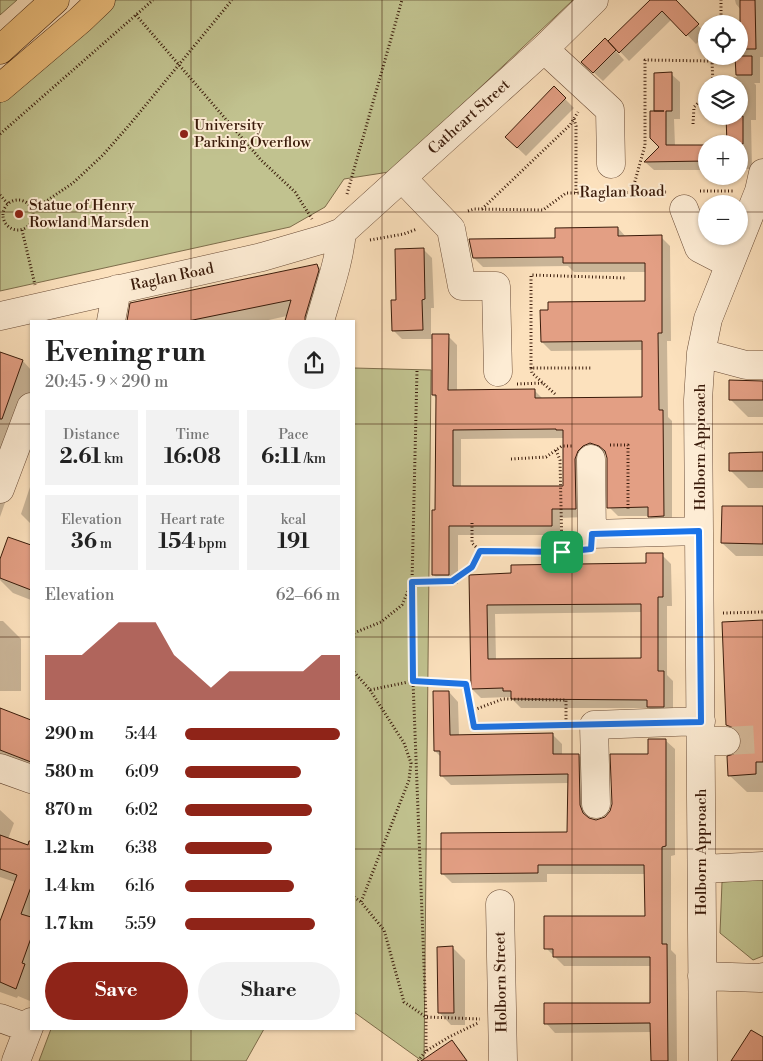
<!DOCTYPE html>
<meta charset="utf-8">
<style>
:root{--surface:#fff;--page:#f2f2f2;--text:#222;--muted:#767676;--accent:#8f2418}
body{margin:0;font-family:"Libre Bodoni",serif;background:var(--page);color:var(--text);height:100vh;display:flex;flex-direction:column;font-size:19px;white-space:nowrap}
*{box-sizing:border-box;margin:0}
p{font-size:16px;color:var(--muted)}
.icon{flex:none;width:28px;height:28px;fill:none;stroke:currentColor;stroke-width:2;stroke-linecap:round;stroke-linejoin:round}
.map{position:relative;flex:1;overflow:hidden}
.details{position:absolute;left:30px;top:320px;width:325px;height:710px;display:flex;flex-direction:column;background:var(--surface);border-radius:0px;box-shadow:0 1px 4px #0004}
.details>*{flex:none}
.tools{position:absolute;left:698px;top:15px;display:grid;gap:10px}
.tools a{display:grid;place-items:center;width:50px;height:50px;border-radius:50%;background:var(--surface);box-shadow:0 1px 4px #0004;font-size:25px}
.pin{position:absolute;display:grid;place-items:center;width:42px;height:42px;color:#fff;margin:-21px;border-radius:10px;box-shadow:0 2px 8px #0006}
.round{display:grid;place-items:center;flex:none;width:52px;height:52px;border-radius:26px;background:var(--page)}
.head{display:flex;align-items:center;justify-content:space-between;height:85px;padding:0 15px}
h1{font-size:28px;font-weight:700;line-height:38px}
.figures{display:grid;grid-template-columns:repeat(3,1fr);gap:8px;height:85px;padding:5px 15px}
.figures div{display:grid;align-content:center;border-radius:0px;background:var(--page);text-align:center}
.figures b{font-size:21px;font-weight:700}
.figures small{font-size:14px;font-weight:400}
.figures p{font-size:14px}
.chart{height:140px;padding:10px 15px}
.chart p{display:flex;justify-content:space-between}
.chart svg{width:100%;height:90px;margin-top:5px;fill:var(--accent);opacity:.7}
.button{display:flex;gap:10px;margin-top:auto;padding:10px 15px}
.button a{flex:1;height:58px;border-radius:30px;background:var(--accent);color:#fff;font-size:20px;font-weight:700;line-height:58px;text-align:center}
.button a+a{background:var(--page);color:var(--text)}
ul{padding:0 15px;list-style:none;font-size:16px}
li{display:grid;grid-template-columns:80px 60px 1fr;align-items:center;height:38px}
li i{height:12px;border-radius:6px;background:var(--accent)}
.map>svg:first-child{display:block}
.green{fill:#c1c28f;stroke:#7e6e4c}
.shadow{fill:#0003;fill-rule:evenodd}
.building{fill:#e39f84;stroke:#3a1b0a;fill-rule:evenodd}
.lines{fill:none;stroke-linecap:round;stroke-linejoin:round}
.minor-tunnel{stroke:#d5b999;stroke-width:28;stroke-dasharray:28 14;stroke-linecap:butt}
.minor-casing{stroke:#6a4c37;stroke-width:29}
.highway-casing{stroke:#3a1b0a;stroke-width:29}
.path{stroke:#3a1b0a;stroke-width:3;stroke-dasharray:1 2.5;stroke-linecap:butt}
.minor{stroke:#fdecd4;stroke-width:28}
.highway{stroke:#eec07e;stroke-width:28}
.route-casing{stroke:#fff;stroke-width:10}
.route{stroke:#1a73e8;stroke-width:6}
.grid{fill:none;stroke:#3a1b0a;stroke-width:1;stroke-opacity:0.55}
.poi-dot{fill:#8f2418;stroke:#fdecd4;stroke-width:2}
.labels{text-anchor:middle;dominant-baseline:central;stroke-width:4;stroke-linejoin:round;paint-order:stroke}
.street-label{font-size:15px;fill:#3a1b0a;stroke:#fdecd4}
.poi-label{font-size:15px;fill:#3a1b0a;stroke:#fdecd4;text-anchor:start}
</style>
<div class="map">
<svg width="763" height="1061" viewBox="0 0 763 1061">
<rect width="100%" height="100%" fill="#fce1bd"/>
<filter id="stains"><feTurbulence type="fractalNoise" baseFrequency=".004" numOctaves="4"/><feColorMatrix values="0 0 0 0 .2 0 0 0 0 .09 0 0 0 0 .02 0 0 0 .5 -.17"/></filter>
<radialGradient id="worn" r=".72"><stop offset=".6" stop-color="#630" stop-opacity="0"/><stop offset="1" stop-color="#630" stop-opacity=".3"/></radialGradient>
<!-- green -->
<path class="green" d="M0,0H17L0,15Z
M114,0H573L401,162L389,172L344,179L325,207L290,227L0,291V102Z
M354,368L431,370L424,1061H422L354,1012Z
M763,879V956L753,960L720,933L722,882Z
M51,1029H264L246,1061H39Z"/>
<!-- shadow -->
<path class="shadow" d="M652,0H674L706,34L696,44L672,19L629,61L610,41Z
M735,0H763V57H760V83H754L756,85V120H751L752,169H739V84H732V77H737V56H739V42H742L741,10L736,4Z
M614,49L624,60L603,81L591,70Z
M671,74L680,82V119H674L675,146H706V170H654L645,162L661,147L657,112Z
M554,88L574,108L526,156L506,137Z
M618,228L626,237H661L670,246L671,341H667L668,417L672,421V525L658,526L649,516H618L609,507L608,458L607,454L600,452L585,517L560,518V535H458V584H442L433,574L437,511V399L433,395V339H402L393,330L398,301L423,249L432,258L434,308H431V335L448,336L457,345V391L534,390L543,399L643,398V350L551,351L542,342L646,302V272H574L568,266L483,267L474,258L556,239ZM564,438V487H461V439Z
M317,265L330,279L321,321H286L287,316L264,321H128L131,304Z
M0,353L23,361L31,370V429L0,517Z
M763,382V417H748L730,399Z
M763,454V488H748L730,470Z
M31,484V524L21,514Z
M763,508V556H736L722,543Z
M9,538L31,546V600L13,593L0,580V563Z
M662,555L671,564L672,606H667V675L673,681V715L657,716L649,708H521L510,697L481,698L472,689L470,576L647,564ZM643,612V660H496L495,614Z
M0,621H3L21,639V691H0Z
M763,622V792H747L729,775L735,755L740,750L743,741L727,725Z
M449,692L458,702L459,736L553,735L562,744V755H579L588,765L589,815L591,820L596,821L605,818L649,755L665,740L675,749V855L671,856V950L676,955L677,1061H652V1032L555,1033L546,1023L652,1004L651,966H564L546,948L646,917V874H547V882L452,883L442,873L569,833V783L451,785L441,775V757L435,751Z
M0,710L31,721V771L0,760Z
M0,810L14,823L8,839L31,848V997L30,1001L18,996L17,998L0,992V925L15,882L0,877Z
M452,947L465,960V1025H451L439,1012Z
M452,1041L460,1050L468,1061H435Z"/>
<!-- building -->
<path class="building" d="M650,0H676L699,24L686,36L662,11L619,53L608,41Z
M740,0H755L756,49H740Z
M605,38L616,50L593,73L581,62Z
M735,56H752V75H736Z
M672,72V111H666V145H706V161L644,162L659,147L650,138V111H664H654V73Z
M554,86L566,98L517,148L505,137Z
M726,116H743V144H727Z
M618,227V236L662,235V333H658L659,410H663L664,516L648,517V507L607,508V458L605,451L599,446L590,443L583,446L578,451L575,459L576,509H552V526H449V575H432V510H435L436,395H432V334H449L448,390L535,389V398L642,397V341L541,342L540,310H548V302L645,301V263H563V257L473,258L469,239L555,238V228ZM556,429V430H563V486H453V430Z
M424,248L425,299L422,300L423,330L392,331L391,300H396L395,249Z
M317,264L319,270L305,317V321H285L291,300L188,321H127L130,303Z
M0,352L23,360L2,419H0Z
M729,380L763,381V400H729Z
M763,452V471H729V453Z
M722,506H763V544L721,543Z
M8,537L31,545V590L0,578V559Z
M646,553H663V597H658V671H664V707H647V700L511,699V691H503V688L471,689L469,575L511,573V565L646,563ZM641,604V658L488,659L487,605Z
M763,620V762H756V774L728,776L727,756L734,754L739,749L742,741L740,734L734,728L726,725L722,622Z
M433,691H449L450,735L553,733V754H579L580,805L583,813L589,818L596,820L605,817L610,811L612,804L610,754H648V739H666V846L662,847V944H667L668,1061H651L650,1023L544,1024V1003H650V957H553V949H544V916H645L644,865H538V873L441,874V833L567,832L568,774L440,776V751H434Z
M0,708L31,720V762L0,750Z
M0,835L28,845L29,841H31V887L21,914L31,917V938L22,963L25,964L16,989L0,982V921L17,875L0,869Z
M453,946L454,1013H438L437,947Z
M751,1030L763,1037V1061H731Z
M452,1040L467,1061H421Z"/>
<g class="lines">
<!-- minor-tunnel -->
<path class="minor-tunnel" d="M726,741L763,739"/>
<!-- minor casing -->
<g class="minor-casing">
<path id="minor" d="M544,49L610,110L611,164
M402,178L451,229L462,286H496L498,372
M684,209L699,248L730,264
M0,316L262,257L324,239L342,232L544,49L594,0
M111,321L117,289
M320,321C328,292 339,263 342,232
M701,353L746,365H763
M591,459L592,534L699,531
M0,489L31,407
M701,741H726
M0,768L31,779
M596,804L594,725L701,721
M702,869L763,866
M500,904L503,1061
M702,976L760,978L763,977
M0,1018L28,1028
M16,1061L31,1022
M703,1061L698,400L701,353L708,319L759,191L763,173"/>
</g>
<!-- highway casing -->
<g class="highway-casing">
<path id="highway" d="M0,50L55,0
M0,88L80,20L101,0"/>
</g>
<!-- path -->
<path class="path" d="M136,15L261,160L295,192L312,219
M712,24L721,17V0
M712,56V61
M574,119L576,126V193
M693,124L694,107L706,95
M0,134L153,0
M700,191H733
M632,192L645,145V60L712,61L713,84
M347,194L402,0
M0,195L8,204
M3 215a15 15 0 1 1 30 0a15 15 0 1 1-30 0Z
M482,209L570,125L578,112
M33,210L73,183L103,155L131,123L232,0
M468,211L474,209L543,210L566,193L668,192
M22,230L35,285
M370,240L404,234L417,229
M531,368V275L627,278
M417,371L412,582L413,681L426,1017V1051
M517,384L543,383
M555,394L532,373L531,368H591
M610,445H628V510
M556,450L560,460L562,552
M511,459L546,457L562,446H572
M472,523V543L480,551
M723,613L763,612
M354,633L381,622L402,605L412,582L452,581L472,567L480,551L562,552L575,551
M354,672L370,690L413,681L466,684L474,727L570,725
M370,690L404,743L411,763L409,780L361,902L384,930L404,1002L426,1017L480,1019
M471,711L503,699L566,700V725
M354,897L361,902
M418,1061L426,1051L449,1037L478,1023"/>
<!-- minor -->
<use href="#minor" class="minor"/>
<!-- highway -->
<use href="#highway" class="highway"/>
</g>
<g class="lines">
<!-- route casing -->
<g class="route-casing">
<path id="route" d="M699,531L701,722L474,727L466,684L413,681L412,582L452,581L472,567L480,551L562,552L591,549L592,534Z"/>
</g>
<!-- route -->
<use href="#route" class="route"/>
</g>
<!-- grid -->
<path class="grid" d="M191,0V321M382,0V1061M572,0V1061M0,212H706M739,212H763M0,424H31M354,424H763M0,637H31M354,637H763M0,849H31M354,849H763M191,1029V1061"/>
<!-- markers -->
<g class="poi-dot">
<circle cx="184" cy="134" r="5"/>
<circle cx="19" cy="214" r="5"/>
</g>
<g class="labels">
<!-- street labels -->
<g class="street-label">
<text transform="translate(469 117) rotate(-42)">Cathcart Street</text>
<text transform="translate(622 192) rotate(-1)">Raglan Road</text>
<text transform="translate(172 277) rotate(-12)">Raglan Road</text>
<text transform="translate(700 447) rotate(-90)">Holborn Approach</text>
<text transform="translate(701 852) rotate(-90)">Holborn Approach</text>
<text transform="translate(501 982) rotate(-91)">Holborn Street</text>
</g>
<!-- poi labels -->
<g class="poi-label">
<text x="194" y="125">University<tspan x="194" dy="17">Parking Overflow</tspan></text>
<text x="29" y="205">Statue of Henry<tspan x="29" dy="17">Rowland Marsden</tspan></text>
</g>
</g>
<rect width="100%" height="100%" filter="url(#stains)"/>
<rect width="100%" height="100%" fill="url(#worn)"/>
</svg>
<div class="tools">
<a><svg class="icon" aria-label="locate" viewBox="0 0 24 24"><circle cx="12" cy="12" r="6"/><path d="M12 2v4M12 18v4M2 12h4M18 12h4"/></svg></a>
<a><svg class="icon" aria-label="layers" viewBox="0 0 24 24"><path d="M12 4l9 5-9 5-9-5zM3 14l9 5 9-5"/></svg></a>
<a>+</a>
<a>−</a>
</div>
<div class="pin" style="left:562px;top:552px;background:#1e9e55"><svg class="icon" aria-label="arrive" viewBox="0 0 24 24"><path d="M6 21V4h12l-3 4 3 4H6"/></svg></div>
<section class="details">
<div class="head"><div><h1>Evening run</h1><p>20:45 · 9 × 290 m</p></div><a class="round"><svg class="icon" aria-label="share" viewBox="0 0 24 24"><path d="M12 15V3M7 8l5-5 5 5M5 13v7h14v-7"/></svg></a></div>
<div class="figures">
<div><p>Distance</p><b>2.61<small> km</small></b></div>
<div><p>Time</p><b>16:08</b></div>
<div><p>Pace</p><b>6:11<small> /km</small></b></div>
</div>
<div class="figures">
<div><p>Elevation</p><b>36<small> m</small></b></div>
<div><p>Heart rate</p><b>154<small> bpm</small></b></div>
<div><p>kcal</p><b>191</b></div>
</div>
<div class="chart"><p><span>Elevation</span>62–66 m</p>
<svg viewBox="0 0 160 44" preserveAspectRatio="none"><path d="M0 44V22L10 22L20 22L30 14L40 6L50 6L60 6L70 22L80 30L90 38L100 30L110 30L120 30L130 30L140 30L150 22L160 22V44z"/></svg>
</div>
<ul>
<li><b>290 m</b>5:44<i style="width:100%"></i></li>
<li><b>580 m</b>6:09<i style="width:75%"></i></li>
<li><b>870 m</b>6:02<i style="width:82%"></i></li>
<li><b>1.2 km</b>6:38<i style="width:56%"></i></li>
<li><b>1.4 km</b>6:16<i style="width:70%"></i></li>
<li><b>1.7 km</b>5:59<i style="width:84%"></i></li>
</ul>
<div class="button"><a>Save</a><a>Share</a></div>
</section>
</div>
